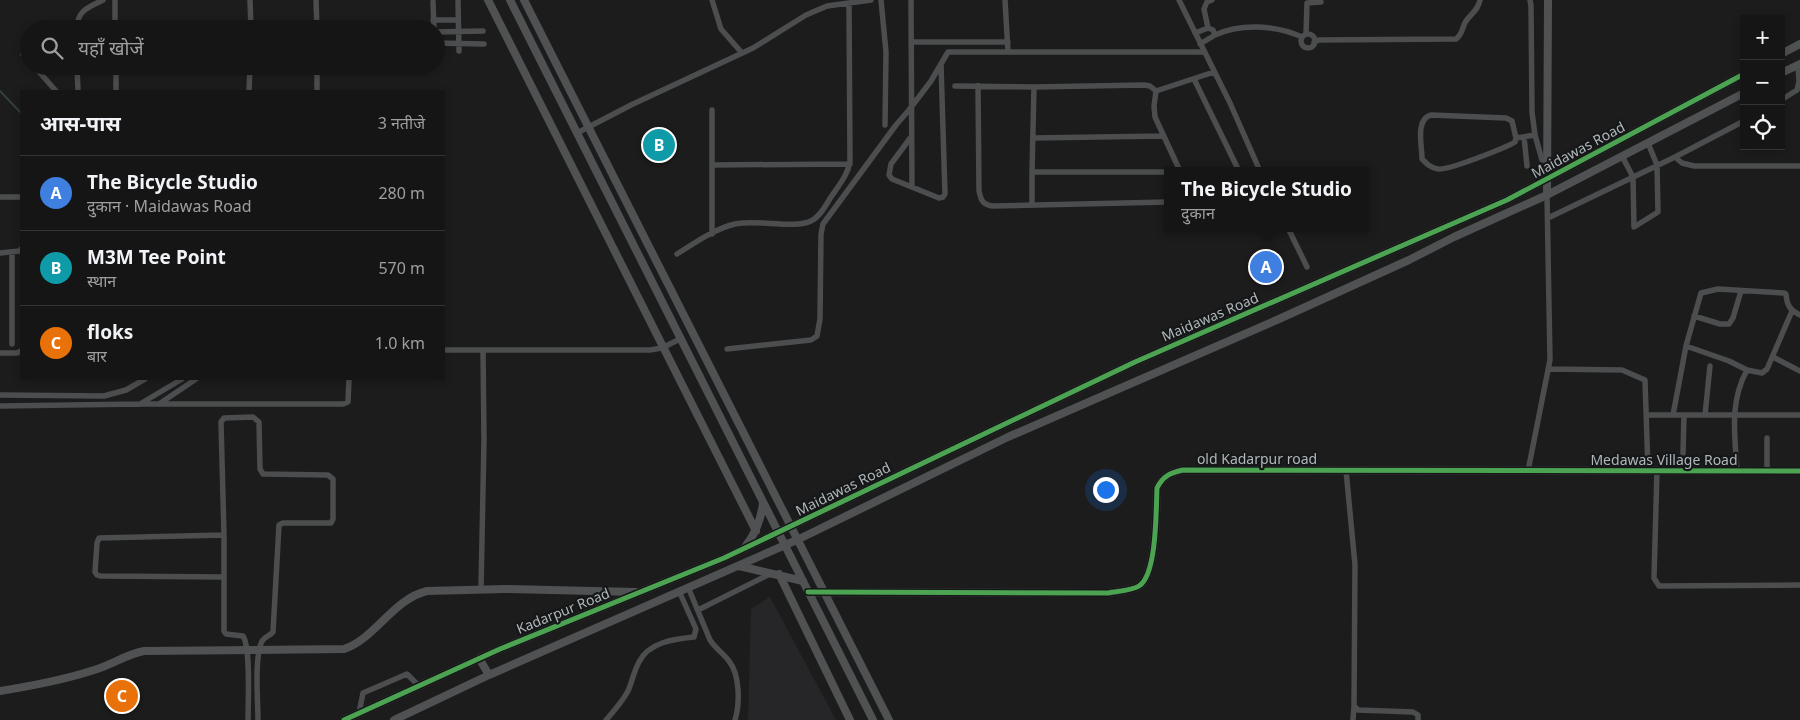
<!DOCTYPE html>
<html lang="hi">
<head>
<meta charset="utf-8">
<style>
  :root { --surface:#151515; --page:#222; --text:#f1f3f6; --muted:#9d9fa0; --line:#343434; --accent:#7c8183 }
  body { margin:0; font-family:"Noto Sans","Noto Sans Devanagari",sans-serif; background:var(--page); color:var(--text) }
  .controls { position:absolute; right:15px; top:15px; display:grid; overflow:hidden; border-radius:0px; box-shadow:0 2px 8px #0003 }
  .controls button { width:45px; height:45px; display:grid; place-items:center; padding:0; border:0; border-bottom:1px solid var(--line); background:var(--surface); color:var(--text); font:25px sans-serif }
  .you { position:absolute; left:1105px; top:489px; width:18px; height:18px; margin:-12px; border:4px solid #fff; border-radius:50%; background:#1a73e8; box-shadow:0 0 0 8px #1a73e833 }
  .badge { display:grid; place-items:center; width:32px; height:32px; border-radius:50%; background:var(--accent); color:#fff; font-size:16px; font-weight:700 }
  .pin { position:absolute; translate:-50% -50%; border:2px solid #fff; box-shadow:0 1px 5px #0006 }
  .popup { position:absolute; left:1164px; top:167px; width:205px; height:65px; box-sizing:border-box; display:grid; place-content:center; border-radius:0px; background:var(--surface); filter:drop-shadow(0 1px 4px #0005); font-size:16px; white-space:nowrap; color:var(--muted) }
  .popup b { font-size:19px; color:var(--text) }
  .popup::after { content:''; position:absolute; left:50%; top:100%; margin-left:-10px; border:10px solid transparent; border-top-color:var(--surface) }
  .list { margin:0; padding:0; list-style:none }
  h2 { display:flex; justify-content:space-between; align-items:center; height:65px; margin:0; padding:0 20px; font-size:21px }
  h2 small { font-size:16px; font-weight:400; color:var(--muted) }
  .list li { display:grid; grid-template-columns:32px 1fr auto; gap:15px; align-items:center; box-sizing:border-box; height:75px; padding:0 20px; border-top:1px solid var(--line) }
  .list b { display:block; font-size:19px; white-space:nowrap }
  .list p { margin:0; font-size:16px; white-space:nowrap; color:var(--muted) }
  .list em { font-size:16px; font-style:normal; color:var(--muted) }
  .icon { flex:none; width:28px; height:28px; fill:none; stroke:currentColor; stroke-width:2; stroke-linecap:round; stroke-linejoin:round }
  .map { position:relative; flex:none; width:1800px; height:720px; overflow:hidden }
  .search { position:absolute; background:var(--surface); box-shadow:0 2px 8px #0003; left:20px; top:20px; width:425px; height:55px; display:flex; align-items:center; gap:12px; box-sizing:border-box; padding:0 18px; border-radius:28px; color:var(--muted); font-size:19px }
  .panel { position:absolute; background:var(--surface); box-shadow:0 2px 8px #0003; left:20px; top:90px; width:425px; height:290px; border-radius:0px }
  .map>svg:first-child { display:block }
  .built { fill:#262628 }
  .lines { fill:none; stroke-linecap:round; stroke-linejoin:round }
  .stream { stroke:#323e3f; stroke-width:2 }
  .street { stroke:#4b4d4e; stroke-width:5.5 }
  .secondary { stroke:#4f5152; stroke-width:8 }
  .cycleway-casing { stroke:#161718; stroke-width:8 }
  .cycleway { stroke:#4ca352; stroke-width:5 }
  .labels { text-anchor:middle; stroke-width:4.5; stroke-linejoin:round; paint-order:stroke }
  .street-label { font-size:14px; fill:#afb7bb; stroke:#161718 }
</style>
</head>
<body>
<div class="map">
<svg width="1800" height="720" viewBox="0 0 1800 720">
  <rect width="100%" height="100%" fill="#1c1c1c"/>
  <!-- built -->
  <path class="built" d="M770,597l66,123h-88l3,-111z"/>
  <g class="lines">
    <!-- stream -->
    <path class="stream" d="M0,91l21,22"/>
    <!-- street -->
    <path class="street" d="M115,0v29
      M250,0l1,29
      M316,0l1,29
      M458,0l1,51
      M712,0l9,29 21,24
      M881,0l5,52 -1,73
      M911,0l1,187
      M1005,0l3,52
      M1179,0l51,103 30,68
      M1530,0l1,6 1,106 3,23 7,25
      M433,2l1,27
      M433,20h25
      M1208,28l-4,-19 3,-7 5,-2
      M77,29c0,-19 11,-21 26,-29
      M436,32l47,-1
      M1195,33l13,-5 5,2 2,5 -15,9
      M1306,34l1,-31 14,-1
      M1301 41a7 7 0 1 1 14 0a7 7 0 1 1-14 0Z
      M1215,35c26,-12 61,-10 87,2
      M911,42h97
      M1314,42l5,-2 137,-1c7,-5 6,-12 10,-18 6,-8 12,-11 14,-21
      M436,43l48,1
      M23,54l6,7
      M34,66l22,25
      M77,66l1,25
      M116,66v25
      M1194,79l45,92
      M955,86l79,1 110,-2 6,1 6,5
      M978,86l1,105c2,9 3,13 13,15l175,-4
      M249,91l1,-25
      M317,91v-25
      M1156,91l-2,15 1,11 25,54
      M1156,91l58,-19
      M1781,100l16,-10 2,-8 -1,-17
      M712,110v124
      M577,133l54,-28 122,-57 53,-33 21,-9 44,-6
      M911,137l-20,27 -2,11 3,4 47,19 4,-1 2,-3 -4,-130
      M1524,137l3,29
      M1033,138l130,-2
      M1516,138l-4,-17 -6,-3 -75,-3c-16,4 -9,31 -9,44 5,5 9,9 16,10 9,2 67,-21 77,-27l1,-4 19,-3
      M1622,156l11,21 1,50 24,-15 -1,-47 -9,-22
      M1675,157l7,6 12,3h106
      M712,165l138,-1
      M1032,172h135
      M0,197h21
      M1032,204v-32l2,-85
      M1548,218l127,-61 69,-36
      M1288,228l19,39
      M0,253l20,-2 1,-2
      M677,254c16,-10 39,-26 58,-30 21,-5 59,5 76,-3 9,-4 15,-16 20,-24 8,-12 17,-22 19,-36l-1,-158
      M1694,316l26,8h9l4,-6 8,-27
      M12,344v-91
      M1686,346l43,15 18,9 15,3 5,-4 25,-58
      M727,349l84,-9 6,-4 3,-17 1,-85 2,-10 73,-99 13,-15 22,-29 17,-29h256
      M444,350h206l12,-2 18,-9
      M0,353h17l4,-2
      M1773,357l27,14
      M1548,369l74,1 23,10 3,90
      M0,395l104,1 22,-6 19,-11
      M140,404l42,-25
      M159,404l37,-25
      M0,406l140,-2h203l5,-2 1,-23
      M1647,415h153
      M1673,415l13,-69 15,-53 17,-4 66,4 2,1c1,12 4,16 14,21
      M1705,415l5,-49
      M1683,453l1,-38
      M1346,470l9,95 -1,141 4,4 55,2 5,3v5
      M1657,470l-3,108 5,8 141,-1
      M1528,471l22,-111 -3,-165
      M1737,471c-2,-36 -8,-68 10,-101
      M1767,471v-33
      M224,577l-124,-1 -3,-1 -2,-3 2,-29 2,-5 125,-3
      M688,587l22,53c5,8 13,13 19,21 11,14 11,42 6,59
      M481,589l3,-149 -1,-90
      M698,610l74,-37
      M359,713l4,-20 44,-19 12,12
      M248,720c0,-17 3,-72 -5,-84l-17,-2 -2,-3v-96l-3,-113 3,-4 29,-1 6,5 1,47 3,5 65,1 5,4v40l-2,4h-48l-4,2 -6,107c-3,4 -8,4 -11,9 -8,16 -4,60 -4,79
      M606,720c8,-9 16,-18 22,-29 4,-9 6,-20 11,-29 10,-20 35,-23 55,-25l2,-8 -17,-38
      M1353,720l1,-14"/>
    <!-- secondary -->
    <path class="secondary" d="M488,0l268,531
      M510,0l363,720
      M524,0l365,720
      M1781,54l19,-10
      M1781,73l19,-9
      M1547,195l1,-195
      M745,547c11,-14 16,-27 18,-44
      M739,566l64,15
      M779,574l71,146
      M808,592l300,1c9,-2 23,-2 31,-7 18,-11 17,-76 18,-98 6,-12 13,-15 26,-18l617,1
      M479,658l10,17
      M0,691c31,-5 64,-11 94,-21 17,-5 33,-16 50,-19l200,-2c32,-11 49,-50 83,-58l78,-2 131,3
      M344,720l156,-71 224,-91 411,-196 372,-162 237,-126
      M394,720l95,-45 310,-136 209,-102 271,-118 130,-59 45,-23 93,-42 197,-102"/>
    <!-- cycleway casing -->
    <g class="cycleway-casing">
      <path id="cycleway" d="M808,592l300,1c9,-2 23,-2 31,-7 18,-11 17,-76 18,-98 6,-12 13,-15 26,-18l617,1
        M344,720l156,-71 224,-91 411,-196 372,-162 237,-126"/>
    </g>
    <!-- cycleway -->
    <use href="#cycleway" class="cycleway"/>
  </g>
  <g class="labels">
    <!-- street labels -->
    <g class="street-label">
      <text transform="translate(1578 150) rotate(-28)" y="5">Maidawas Road</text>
      <text transform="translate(1210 317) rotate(-23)" y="5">Maidawas Road</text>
      <text x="1257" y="464">old Kadarpur road</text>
      <text x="1664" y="465">Medawas Village Road</text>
      <text transform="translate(843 489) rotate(-26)" y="5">Maidawas Road</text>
      <text transform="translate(563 611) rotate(-22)" y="5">Kadarpur Road</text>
    </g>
  </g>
</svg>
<div class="controls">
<button>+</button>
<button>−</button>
<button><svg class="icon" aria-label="locate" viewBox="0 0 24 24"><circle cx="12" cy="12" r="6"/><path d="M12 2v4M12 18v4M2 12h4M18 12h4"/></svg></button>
</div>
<div class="you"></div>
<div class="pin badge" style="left:1266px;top:267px;background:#3f7fe0">A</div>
<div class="popup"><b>The Bicycle Studio</b>दुकान</div>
<div class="pin badge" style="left:659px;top:145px;background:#0f9aa8">B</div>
<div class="pin badge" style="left:122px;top:696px;background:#e8710a">C</div>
<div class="search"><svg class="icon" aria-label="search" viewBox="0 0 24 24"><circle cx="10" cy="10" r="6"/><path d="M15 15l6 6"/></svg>यहाँ खोजें</div>
<section class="panel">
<h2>आस-पास<small>3 नतीजे</small></h2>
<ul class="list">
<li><span class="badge" style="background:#3f7fe0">A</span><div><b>The Bicycle Studio</b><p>दुकान · Maidawas Road</p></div><em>280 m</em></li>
<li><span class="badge" style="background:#0f9aa8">B</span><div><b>M3M Tee Point</b><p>स्थान</p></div><em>570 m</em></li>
<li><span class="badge" style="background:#e8710a">C</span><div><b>floks</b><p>बार</p></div><em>1.0 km</em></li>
</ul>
</section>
</div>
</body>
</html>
